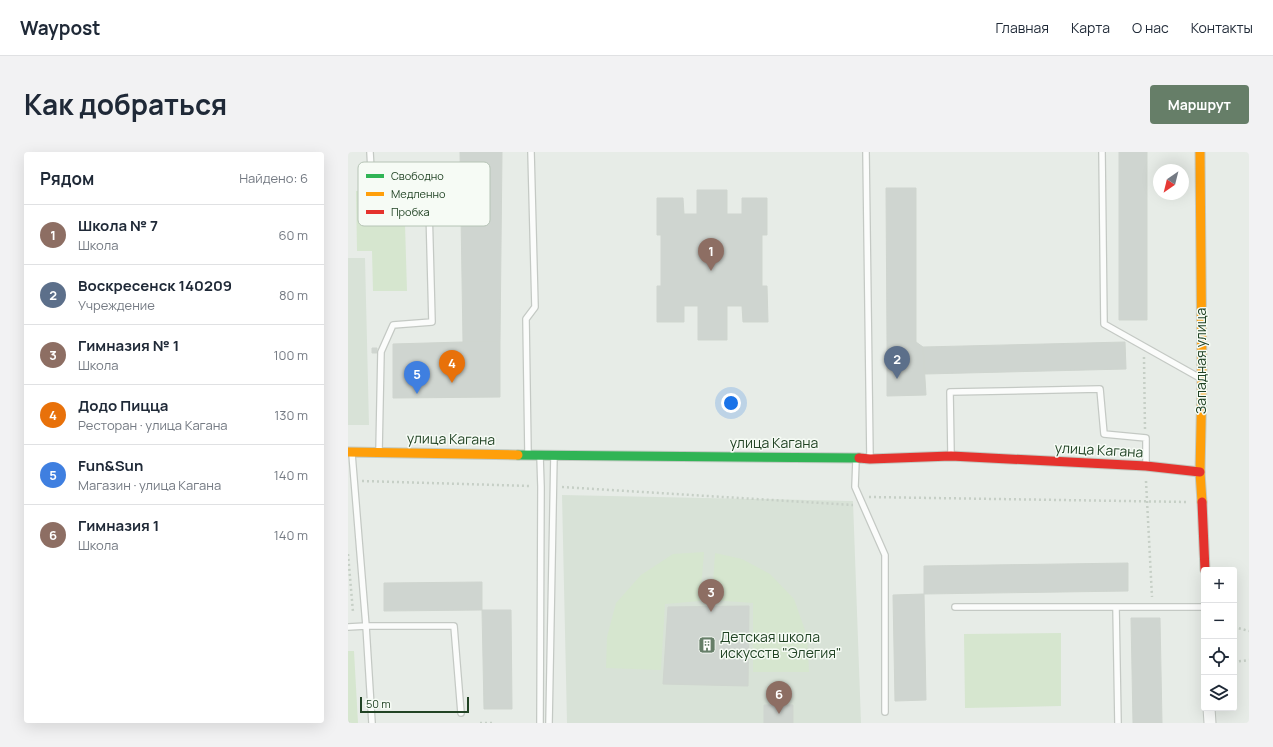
<!DOCTYPE html>
<html lang="ru">
<head>
<meta charset="utf-8">
<style>
  :root { --surface:#fff; --page:#f2f2f3; --text:#1f2937; --muted:#747a83; --line:#e0e1e3; --accent:#667e68 }
  body { margin:0; font-family:Manrope,sans-serif; background:var(--page); color:var(--text) }
  .controls { position:absolute; right:12px; bottom:12px; display:grid; overflow:hidden; border-radius:4px; box-shadow:0 4px 16px #0002 }
  .controls button { width:36px; height:36px; display:grid; place-items:center; padding:0; border:0; border-bottom:1px solid var(--line); background:var(--surface); color:var(--text); font:20px sans-serif }
  .compass { position:absolute; left:805px; top:12px; width:36px; height:36px; border-radius:50%; background:var(--surface); box-shadow:0 4px 16px #0002; rotate:215deg }
  .scale { position:absolute; left:12px; bottom:10px; width:109px; box-sizing:border-box; padding-left:4px; border:2px solid #214324; border-top:0; font-size:11px; line-height:14px; white-space:nowrap; color:#214324; -webkit-text-stroke:3px #f6fbf5; paint-order:stroke }
  .you { position:absolute; left:383px; top:251px; width:14px; height:14px; margin:-10px; border:3px solid #fff; border-radius:50%; background:#1a73e8; box-shadow:0 0 0 6px #1a73e833 }
  .badge { display:grid; place-items:center; width:26px; height:26px; border-radius:50%; background:var(--accent); color:#fff; font-size:13px; font-weight:700 }
  .pin { position:absolute; translate:-50% -33px; filter:drop-shadow(0 1px 2px #0008) }
  .pin::after { content:''; position:absolute; top:21px; width:14px; height:12px; background:inherit; clip-path:polygon(0 0,100% 0,50% 100%) }
  .list { margin:0; padding:0; list-style:none }
  h2 { display:flex; justify-content:space-between; align-items:center; height:52px; margin:0; padding:0 16px; font-size:17px }
  h2 small { font-size:13px; font-weight:400; color:var(--muted) }
  .list li { display:grid; grid-template-columns:26px 1fr auto; gap:12px; align-items:center; box-sizing:border-box; height:60px; padding:0 16px; border-top:1px solid var(--line) }
  .list b { display:block; font-size:15px; white-space:nowrap }
  .list p { margin:0; font-size:13px; white-space:nowrap; color:var(--muted) }
  .list em { font-size:13px; font-style:normal; color:var(--muted) }
  .icon { flex:none; width:22px; height:22px; fill:none; stroke:currentColor; stroke-width:2; stroke-linecap:round; stroke-linejoin:round }
  .map { position:relative; flex:none; width:901px; height:571px; overflow:hidden; border-radius:4px }
  header { display:flex; align-items:center; gap:24px; box-sizing:border-box; height:56px; padding:0 20px; background:var(--surface); border-bottom:1px solid var(--line) }
  header strong { font-size:19px }
  nav { display:flex; gap:22px; margin-inline-start:auto; font-size:14px }
  .intro { display:flex; align-items:center; justify-content:space-between; box-sizing:border-box; height:96px; padding:0 24px }
  h1 { margin:0; font-size:28px }
  .button { padding:10px 18px; border-radius:4px; background:var(--accent); color:#fff; font-size:14px; font-weight:700 }
  main { display:flex; gap:24px; padding:0 24px }
  aside { flex:1; background:var(--surface); border-radius:4px; box-shadow:0 4px 16px #0002 }
  .map>svg:first-child { display:block }
  .built { fill:#d8e2d7 }
  .green { fill:#d6e6cf }
  .building { fill:#cfd5d0; stroke:#cfd5cf }
  .lines { fill:none; stroke-linecap:round; stroke-linejoin:round }
  .lane-casing { stroke:#c4c9c4; stroke-width:8 }
  .street-casing { stroke:#c4c9c4; stroke-width:13 }
  .fast-casing { stroke:#c2cac2; stroke-width:11 }
  .slow-casing { stroke:#c2cac2; stroke-width:11 }
  .jam-casing { stroke:#c2cac2; stroke-width:11 }
  .path { stroke:#c6cfc6; stroke-width:2.5; stroke-dasharray:2 3; stroke-linecap:butt }
  .lane { stroke:#fbfcfb; stroke-width:5.5 }
  .street { stroke:#fbfcfb; stroke-width:11 }
  .fast { stroke:#30b455; stroke-width:9 }
  .slow { stroke:#ff9f0a; stroke-width:9 }
  .jam { stroke:#e5322d; stroke-width:9 }
  .labels { text-anchor:middle; stroke-width:3; stroke-linejoin:round; paint-order:stroke }
  .street-label { font-size:14px; fill:#214324; stroke:#f6fbf5 }
  .poi-label { font-size:14px; fill:#214324; stroke:#f6fbf5; text-anchor:start }
  .key { fill:#f6fbf5; stroke:#b6c4b6; stroke-width:1 }
  .key-label { font-size:11px; fill:#214324 }
</style>
</head>
<body>
<header>
<strong>Waypost</strong>
<nav><a>Главная</a><a>Карта</a><a>О нас</a><a>Контакты</a></nav>
</header>
<div class="intro"><h1>Как добраться</h1><a class="button">Маршрут</a></div>
<main>
<aside>
<h2>Рядом<small>Найдено: 6</small></h2>
<ul class="list">
<li><span class="badge" style="background:#8d6e63">1</span><div><b>Школа № 7</b><p>Школа</p></div><em>60 m</em></li>
<li><span class="badge" style="background:#5c6f8a">2</span><div><b>Воскресенск 140209</b><p>Учреждение</p></div><em>80 m</em></li>
<li><span class="badge" style="background:#8d6e63">3</span><div><b>Гимназия № 1</b><p>Школа</p></div><em>100 m</em></li>
<li><span class="badge" style="background:#e8710a">4</span><div><b>Додо Пицца</b><p>Ресторан · улица Кагана</p></div><em>130 m</em></li>
<li><span class="badge" style="background:#3f7fe0">5</span><div><b>Fun&amp;Sun</b><p>Магазин · улица Кагана</p></div><em>140 m</em></li>
<li><span class="badge" style="background:#8d6e63">6</span><div><b>Гимназия 1</b><p>Школа</p></div><em>140 m</em></li>
</ul>
</aside>
<div class="map">
<svg width="901" height="571" viewBox="0 0 901 571">
  <rect width="100%" height="100%" fill="#e7ece7"/>
  <!-- built -->
  <path class="built" d="M0,106h17l4,167h-21z
    M214,343l291,6 8,222h-294z"/>
  <!-- green -->
  <path class="green" d="M56,38l3,101h-34l-1,-40h-15l-1,-60z
    M356,400l-4,49 -35,3 -4,66 -55,-2 1,-31 9,-34 25,-28 32,-21z
    M367,401l27,6 28,15 24,25 13,37 2,36h-56v-69l-41,-3z
    M713,481v73l-96,2 -1,-74z
    M0,499h6l4,72h-10z"/>
  <!-- building -->
  <path class="building" d="M112,0h42l-2,190h-37z
    M771,0h28v168h-28z
    M538,36h30v154h-29z
    M349,38h30v24h15v-16h25v37h-5v51h5l1,36h-25l-1,-16h-15v34h-29v-34h-14v16h-27v-36h4v-51h-4v-37h26l1,16h13z
    M115,190h37v55l-107,1v-54z
    M539,190h29l7,5 3,48 -39,1z
    M777,190l1,27 -201,5 -2,-27z
    M24,196h5v5h-5z
    M780,411v28l-204,3v-28z
    M134,430v28l-98,1v-28z
    M576,442l2,106 -31,1 -2,-106z
    M401,454l-1,80 -85,-2 5,-77z
    M134,458h29l1,99h-28z
    M783,466h29l2,105h-29z
    M416,553h29v18h-29z"/>
  <g class="lines">
    <!-- lane casing -->
    <g class="lane-casing">
      <path id="lane" d="M22,0l1,18h57l4,152 -39,3 -12,27 -2,99
        M518,0l4,306
        M754,0l2,172 96,54
        M180,301l-2,-134 9,-12 -4,-155
        M603,302l-1,-62 150,-3 4,45 42,4v26
        M192,304l1,31 -1,236
        M508,308l-1,27 30,68v157
        M607,455h249
        M768,455l2,116
        M0,475l18,-1 -14,-172
        M24,571l-6,-97h88l7,87
        M201,571l5,-268"/>
    </g>
    <!-- street casing -->
    <g class="street-casing">
      <path id="street" d="M861,556l1,15"/>
    </g>
    <!-- fast casing -->
    <g class="fast-casing">
      <path id="fast" d="M170,303l341,3"/>
    </g>
    <!-- slow casing -->
    <g class="slow-casing">
      <path id="slow" d="M852,0l2,227 -2,93 2,30
        M0,300l170,3"/>
    </g>
    <!-- jam casing -->
    <g class="jam-casing">
      <path id="jam" d="M511,306l11,1 81,-3 195,10 54,6
        M854,350l3,68"/>
    </g>
    <!-- path -->
    <path class="path" d="M796,205l1,73
      M14,329l169,5
      M798,329l6,116
      M214,335l291,18
      M521,345l319,5
      M0,402l5,58
      M886,475l15,4
      M886,510l15,-2
      M0,571h2
      M132,571h12"/>
    <!-- lane -->
    <use href="#lane" class="lane"/>
    <!-- street -->
    <use href="#street" class="street"/>
    <!-- fast -->
    <use href="#fast" class="fast"/>
    <!-- slow -->
    <use href="#slow" class="slow"/>
    <!-- jam -->
    <use href="#jam" class="jam"/>
  </g>
  <!-- icons -->
  <defs>
    <g id="building-square" transform="scale(0.9)"><rect x="-9" y="-9" width="18" height="18" rx="4" fill="#667e68" stroke="#f6fbf5"/><path d="M-4-6H4V6H1V3H-1V6H-4ZM-2.5-4.3h1.7v1.8h-1.7ZM.8-4.3h1.7v1.8H.8ZM-2.5-1h1.7V.8h-1.7ZM.8-1h1.7V.8H.8Z" fill="#fff"/></g>
  </defs>
  <g fill-rule="evenodd">
    <use href="#building-square" x="359" y="493"/>
  </g>
  <g class="labels">
    <!-- street labels -->
    <g class="street-label">
      <text transform="translate(853 209) rotate(-90)" y="5">Западная улица</text>
      <text transform="translate(103 287) rotate(1)" y="5">улица Кагана</text>
      <text x="426" y="296">улица Кагана</text>
      <text transform="translate(751 298) rotate(3)" y="5">улица Кагана</text>
    </g>
    <!-- poi labels -->
    <g class="poi-label">
      <text x="372" y="490">Детская школа<tspan x="372" dy="16">искусств "Элегия"</tspan></text>
    </g>
  </g>
  <!-- legend -->
  <rect x="10" y="10" width="132" height="64" rx="6" class="key"/>
  <rect x="18" y="22" width="18" height="4" fill="#30b455"/>
  <rect x="18" y="40" width="18" height="4" fill="#ff9f0a"/>
  <rect x="18" y="58" width="18" height="4" fill="#e5322d"/>
  <g class="key-label">
    <text x="43" y="28">Свободно</text>
    <text x="43" y="46">Медленно</text>
    <text x="43" y="64">Пробка</text>
  </g>
</svg>
<div class="controls">
<button>+</button>
<button>−</button>
<button><svg class="icon" aria-label="locate" viewBox="0 0 24 24"><circle cx="12" cy="12" r="6"/><path d="M12 2v4M12 18v4M2 12h4M18 12h4"/></svg></button>
<button><svg class="icon" aria-label="layers" viewBox="0 0 24 24"><path d="M12 4l9 5-9 5-9-5zM3 14l9 5 9-5"/></svg></button>
</div>
<svg class="compass" viewBox="-18 -18 36 36"><path d="M0-13l5 13h-10z" fill="#e53935"/><path d="M0 13l5-13h-10z" fill="#747a83"/></svg>
<div class="scale">50 m</div>
<div class="you"></div>
<div class="pin badge" style="left:363px;top:119px;background:#8d6e63">1</div>
<div class="pin badge" style="left:549px;top:227px;background:#5c6f8a">2</div>
<div class="pin badge" style="left:363px;top:460px;background:#8d6e63">3</div>
<div class="pin badge" style="left:104px;top:231px;background:#e8710a">4</div>
<div class="pin badge" style="left:69px;top:242px;background:#3f7fe0">5</div>
<div class="pin badge" style="left:431px;top:562px;background:#8d6e63">6</div>
</div>
</main>
</body>
</html>
